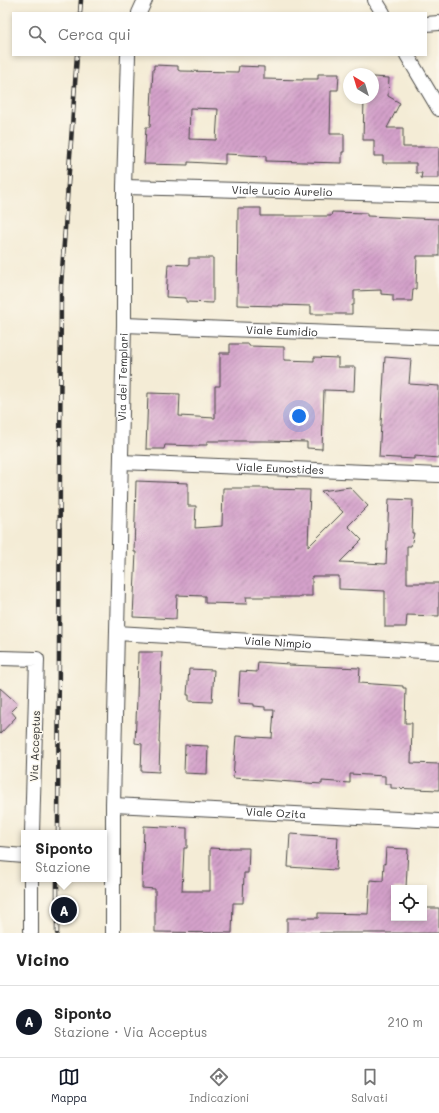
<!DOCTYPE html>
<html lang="it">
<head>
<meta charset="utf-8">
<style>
  :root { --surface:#fff; --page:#f6f6f6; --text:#222; --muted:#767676; --line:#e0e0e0; --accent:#111827 }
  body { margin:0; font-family:Mali,sans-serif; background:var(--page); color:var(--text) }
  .controls { position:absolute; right:12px; bottom:12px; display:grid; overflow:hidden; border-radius:0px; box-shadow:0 2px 6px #0003 }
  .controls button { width:36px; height:36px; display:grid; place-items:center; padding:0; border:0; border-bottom:1px solid var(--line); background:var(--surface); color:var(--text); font:20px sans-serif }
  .compass { position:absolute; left:343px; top:68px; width:36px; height:36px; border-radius:50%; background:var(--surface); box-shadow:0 2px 6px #0003; rotate:322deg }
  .you { position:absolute; left:299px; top:416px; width:14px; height:14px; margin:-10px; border:3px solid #fff; border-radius:50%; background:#1a73e8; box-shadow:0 0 0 6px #1a73e833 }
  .badge { display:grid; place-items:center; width:26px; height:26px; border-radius:50%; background:var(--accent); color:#fff; font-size:13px; font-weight:700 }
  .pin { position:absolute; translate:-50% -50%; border:2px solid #fff; box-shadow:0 1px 4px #0006 }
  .popup { position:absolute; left:21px; top:830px; width:86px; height:52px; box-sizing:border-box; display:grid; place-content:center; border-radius:0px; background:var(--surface); filter:drop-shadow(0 1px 3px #0005); font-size:13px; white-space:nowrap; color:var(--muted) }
  .popup b { font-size:15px; color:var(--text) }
  .popup::after { content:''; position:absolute; left:50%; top:100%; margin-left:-8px; border:8px solid transparent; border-top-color:var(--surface) }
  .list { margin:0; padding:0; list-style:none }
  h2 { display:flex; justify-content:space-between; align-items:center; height:52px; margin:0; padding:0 16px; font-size:17px }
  h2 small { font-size:13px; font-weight:400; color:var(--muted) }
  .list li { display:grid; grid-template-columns:26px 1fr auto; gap:12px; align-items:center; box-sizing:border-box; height:72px; padding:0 16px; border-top:1px solid var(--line) }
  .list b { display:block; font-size:15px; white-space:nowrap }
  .list p { margin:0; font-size:13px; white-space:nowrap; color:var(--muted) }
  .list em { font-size:13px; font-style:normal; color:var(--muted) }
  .icon { flex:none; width:22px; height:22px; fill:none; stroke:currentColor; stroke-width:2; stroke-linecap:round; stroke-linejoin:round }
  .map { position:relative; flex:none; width:439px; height:933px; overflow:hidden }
  .search { position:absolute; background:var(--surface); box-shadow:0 2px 6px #0003; left:12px; right:12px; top:12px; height:44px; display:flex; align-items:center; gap:10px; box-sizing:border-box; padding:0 14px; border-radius:0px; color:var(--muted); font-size:15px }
  .sheet { height:124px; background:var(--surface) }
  nav { display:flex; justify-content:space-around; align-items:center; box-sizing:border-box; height:56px; border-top:1px solid var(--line); background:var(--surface); font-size:11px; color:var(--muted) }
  nav a { display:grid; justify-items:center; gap:2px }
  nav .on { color:var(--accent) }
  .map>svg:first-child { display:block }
  .building { fill:url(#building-hatch); fill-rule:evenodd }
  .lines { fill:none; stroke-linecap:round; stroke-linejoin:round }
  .minor-casing { stroke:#494845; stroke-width:16 }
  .minor { stroke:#fff; stroke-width:14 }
  .rail-casing { stroke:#2b2b2b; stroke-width:4.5 }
  .rail { stroke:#fbf7ec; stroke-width:3; stroke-dasharray:9; stroke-linecap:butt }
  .labels { text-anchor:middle; stroke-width:3; stroke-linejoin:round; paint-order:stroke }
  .street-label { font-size:11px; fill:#2b2b2b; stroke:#fbf7ec }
</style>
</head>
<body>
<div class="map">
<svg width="439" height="933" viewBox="0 0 439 933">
  <defs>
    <pattern id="building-hatch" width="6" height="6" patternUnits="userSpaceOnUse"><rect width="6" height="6" fill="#d4a1ca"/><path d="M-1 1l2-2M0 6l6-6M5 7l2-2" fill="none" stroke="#ac83a4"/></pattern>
  </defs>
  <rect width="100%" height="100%" fill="#fbf7ec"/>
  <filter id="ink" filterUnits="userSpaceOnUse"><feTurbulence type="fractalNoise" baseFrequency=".025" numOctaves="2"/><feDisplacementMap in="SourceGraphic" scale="8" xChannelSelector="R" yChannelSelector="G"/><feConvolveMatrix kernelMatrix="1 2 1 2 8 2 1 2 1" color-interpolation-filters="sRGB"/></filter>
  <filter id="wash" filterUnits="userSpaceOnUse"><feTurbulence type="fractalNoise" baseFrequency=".012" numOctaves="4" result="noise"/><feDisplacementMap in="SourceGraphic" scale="16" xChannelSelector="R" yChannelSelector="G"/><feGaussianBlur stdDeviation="0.9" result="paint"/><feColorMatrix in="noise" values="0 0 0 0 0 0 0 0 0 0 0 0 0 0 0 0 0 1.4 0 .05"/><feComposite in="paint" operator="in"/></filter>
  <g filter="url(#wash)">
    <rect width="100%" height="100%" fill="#f4ecd6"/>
    <g id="blocks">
      <!-- building -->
      <path class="building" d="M154,65l24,1v4l2,1 58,1 1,-6 25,1v12l39,1v-1h15v-5h21l-1,16h-7l-1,44h14v18h-2v11l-76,-2v-5l-41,-2v10l-37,-2v3l-44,-1 2,-37h4l3,-58h1zM190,108l28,1 -2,31 -27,-1z
        M373,77l16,1 -1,18 12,7 -13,25h16v19h36v31h-18l1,-5h-6v-10h-33v-7h-9v-16h-11l1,-42h9z
        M238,208h23v8h70l1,-4 35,1v3l72,3v37h-22l-1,33h-3l-1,12h-19v-6l-12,-1v-4l-27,1v14h-2v9h-41v-8l-32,-1v1l-42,-1z
        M189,258h24v45l-27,-1v-4l-20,-1 2,-33 21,1z
        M230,344h19v2l35,1v13l30,1v-4l24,1v9h17l-1,24 -30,-1 -2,59 -15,-1v-6l-41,-1h-59v4h-8v1l-34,-1 -1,4h-18l2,-56 32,1 -1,22 36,2v-32h5v-33h10z
        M385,357l26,2 -2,25 30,2v72l-25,-2v3l-35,-2z
        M136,481l52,2v23h8l-1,22 27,-2 1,-38h45v1l42,1 -2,57 35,-35 -22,-21 29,-4 18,19 -20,20 14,14 -22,22 46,2 3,-65 24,1 -1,33h2l-3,13h-4v37h32v33l-32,-1 -1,12h-21v-36l-46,-2v-13h-27v20h-12v1h-54l1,7 -42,-1v-7l-28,-1 -1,24 -43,-2 3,-65h-2z
        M138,652h24l-3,91h1l-1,29 -18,-1 1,-27 -7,-1 2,-45z
        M258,662l31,2v1l71,3 -1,15 44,3v2h3l-1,35h7l-1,40 28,1v26l-48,-2v-4h-6v-8l-35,-2v9l-28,-2v3l-89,-6 3,-42 36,2 2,-28h-9v-3l-11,-1v-2l-16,-1 2,-32 17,1z
        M189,669l25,1 -2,32 -23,-1v-6h-2z
        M0,688l18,16 -7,7 5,6 -16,17z
        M185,745l23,1 -1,28 -23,-1z
        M144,826l43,2v20h-3l-2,43h28v-43l19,1v-1h20l-1,25h-4l-1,30h-10l-1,30 -77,-1v-43l-13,-1z
        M290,834l48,3 -2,33 -48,-3z
        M386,848l22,1 -2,39h-12v30h30v-10h15v25h-152v-15h31v-5l50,1 2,-34 13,1 1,-18 1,1z"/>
    </g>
  </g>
  <g filter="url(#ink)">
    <use href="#blocks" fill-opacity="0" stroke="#494845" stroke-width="1"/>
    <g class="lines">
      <!-- minor casing -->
      <g class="minor-casing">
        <g id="minor">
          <path d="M375,0l8,13"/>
          <path d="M139,13l6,-13"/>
          <path d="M426,24l13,-1"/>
          <path d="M407,55l32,54"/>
          <path id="s1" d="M124,187l315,8"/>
          <path id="s2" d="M124,325l315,12"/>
          <path id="s3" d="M121,462l318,13"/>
          <path id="s4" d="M117,633l322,19"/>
          <path d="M0,658l37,1 -5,174"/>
          <path id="s5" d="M113,805l326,16"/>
          <path d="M0,854l24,2"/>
          <path d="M31,933v-54"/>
          <path id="s6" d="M113,933v-128l11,-480v-138l4,-132"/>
        </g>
      </g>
      <!-- minor -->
      <use href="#minor" class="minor"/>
      <!-- rail casing -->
      <g class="rail-casing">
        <path id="rail" d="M80,13l1,-13
          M58,833l3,-547 16,-231
          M57,933v-54"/>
      </g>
      <!-- rail -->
      <use href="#rail" class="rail"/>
    </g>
  </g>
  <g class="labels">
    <!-- street labels -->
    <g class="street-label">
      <text dy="4" stroke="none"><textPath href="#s1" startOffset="158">Viale Lucio Aurelio</textPath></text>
      <text dy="4" stroke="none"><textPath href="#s2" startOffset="158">Viale Eumidio</textPath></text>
      <text dy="4" stroke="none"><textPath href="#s6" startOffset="556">Via dei Templari</textPath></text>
      <text dy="4" stroke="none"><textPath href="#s3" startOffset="159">Viale Eunostides</textPath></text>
      <text dy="4" stroke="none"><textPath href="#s4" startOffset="161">Viale Nimpio</textPath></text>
      <text transform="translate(35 746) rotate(-88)" y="4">Via Acceptus</text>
      <text dy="4" stroke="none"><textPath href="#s5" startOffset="163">Viale Ozita</textPath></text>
    </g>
  </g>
</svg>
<div class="controls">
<button><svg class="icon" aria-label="locate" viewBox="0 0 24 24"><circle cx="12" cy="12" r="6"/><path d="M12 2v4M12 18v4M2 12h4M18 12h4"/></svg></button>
</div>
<svg class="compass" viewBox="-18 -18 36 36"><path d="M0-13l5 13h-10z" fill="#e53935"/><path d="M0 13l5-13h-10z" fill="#767676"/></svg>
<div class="you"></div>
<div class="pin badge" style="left:64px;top:910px">A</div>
<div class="popup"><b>Siponto</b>Stazione</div>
<div class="search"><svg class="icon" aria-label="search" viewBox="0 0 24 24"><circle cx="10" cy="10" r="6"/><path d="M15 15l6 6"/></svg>Cerca qui</div>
</div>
<section class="sheet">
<h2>Vicino<small></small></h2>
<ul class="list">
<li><span class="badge">A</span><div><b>Siponto</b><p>Stazione · Via Acceptus</p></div><em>210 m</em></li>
</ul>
</section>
<nav>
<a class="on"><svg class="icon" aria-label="map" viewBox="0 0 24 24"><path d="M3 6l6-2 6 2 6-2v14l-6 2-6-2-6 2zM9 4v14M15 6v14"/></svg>Mappa</a>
<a><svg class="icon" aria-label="directions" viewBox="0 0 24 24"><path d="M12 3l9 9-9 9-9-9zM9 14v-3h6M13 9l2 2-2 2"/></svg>Indicazioni</a>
<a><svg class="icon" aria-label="saved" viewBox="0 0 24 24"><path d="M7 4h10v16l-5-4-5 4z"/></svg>Salvati</a>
</nav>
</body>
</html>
